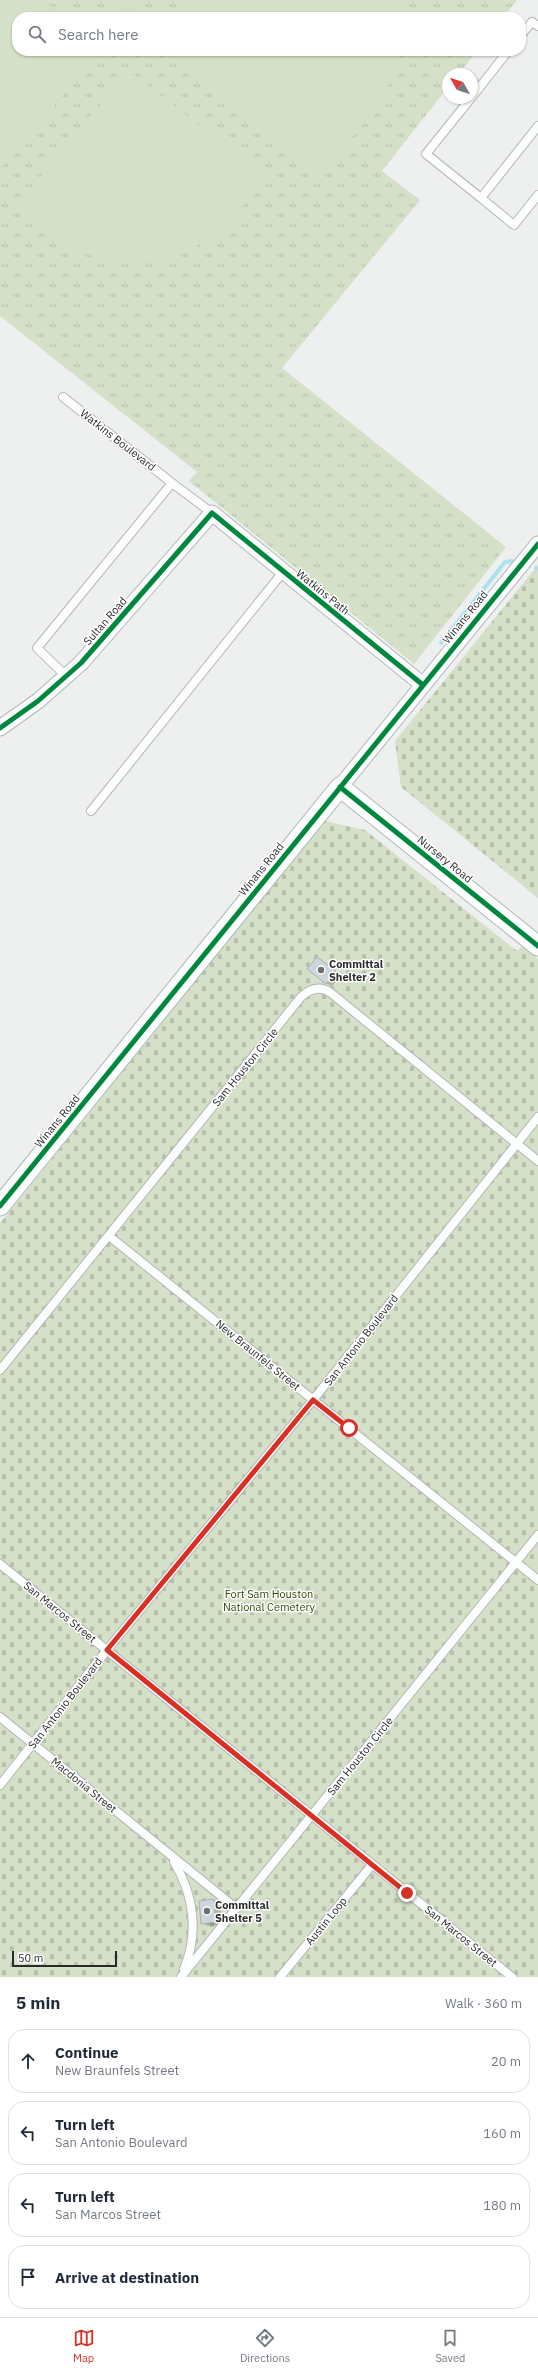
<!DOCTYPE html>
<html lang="en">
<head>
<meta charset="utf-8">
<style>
  :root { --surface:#fff; --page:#f2f2f3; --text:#1f2937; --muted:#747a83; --line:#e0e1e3; --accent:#d93025 }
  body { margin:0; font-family:"IBM Plex Sans",sans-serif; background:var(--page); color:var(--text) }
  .compass { position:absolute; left:442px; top:68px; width:36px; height:36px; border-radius:50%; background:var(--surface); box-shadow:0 1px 3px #0004; rotate:309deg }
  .scale { position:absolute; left:12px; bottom:10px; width:105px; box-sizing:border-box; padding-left:4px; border:2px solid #2a2a2b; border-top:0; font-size:11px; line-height:14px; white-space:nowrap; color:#2a2a2b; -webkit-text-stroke:3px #fff; paint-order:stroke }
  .stop { position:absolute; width:12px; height:12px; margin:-9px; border:3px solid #d93025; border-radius:50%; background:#fff }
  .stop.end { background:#d93025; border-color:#fff; box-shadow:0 1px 4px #0008 }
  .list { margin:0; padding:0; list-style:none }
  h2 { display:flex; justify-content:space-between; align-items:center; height:52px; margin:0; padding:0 16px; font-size:17px }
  h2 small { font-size:13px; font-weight:400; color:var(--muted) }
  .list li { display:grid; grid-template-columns:26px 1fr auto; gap:12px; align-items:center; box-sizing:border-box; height:64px; margin:0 8px 8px; padding:0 8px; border:1px solid var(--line); border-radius:16px }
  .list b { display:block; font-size:15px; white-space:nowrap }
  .list p { margin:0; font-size:13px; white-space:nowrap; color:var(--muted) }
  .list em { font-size:13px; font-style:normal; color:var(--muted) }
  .icon { flex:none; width:22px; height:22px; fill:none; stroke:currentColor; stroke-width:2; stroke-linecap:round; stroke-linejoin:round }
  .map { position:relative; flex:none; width:538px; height:1977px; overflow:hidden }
  .search { position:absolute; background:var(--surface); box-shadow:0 1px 3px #0004; left:12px; right:12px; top:12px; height:44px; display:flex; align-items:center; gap:10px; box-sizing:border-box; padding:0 14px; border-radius:16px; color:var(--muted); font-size:15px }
  .sheet { height:340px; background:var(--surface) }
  nav { display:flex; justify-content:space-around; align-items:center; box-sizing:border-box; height:56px; border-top:1px solid var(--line); background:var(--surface); font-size:11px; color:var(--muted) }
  nav a { display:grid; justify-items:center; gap:2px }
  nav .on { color:var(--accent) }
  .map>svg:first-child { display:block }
  .cemetery { fill:url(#cemetery-stones) }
  .park { fill:url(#park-tufts) }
  .pitch { fill:#d4e0c7 }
  .shadow { fill:#0003 }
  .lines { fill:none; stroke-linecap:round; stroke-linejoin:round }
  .stream { stroke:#a9e4ee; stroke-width:4 }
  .building { fill:#ccd6df; stroke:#b0b1b1 }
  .service-casing { stroke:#b5b6b6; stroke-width:10 }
  .minor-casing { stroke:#b5b6b6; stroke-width:17 }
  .tertiary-casing { stroke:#b5b6b6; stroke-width:21 }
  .path { stroke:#d2d2d3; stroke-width:2.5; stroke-dasharray:3 3; stroke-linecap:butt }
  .service { stroke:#fcfdfd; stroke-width:8 }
  .minor { stroke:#fcfdfd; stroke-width:15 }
  .tertiary { stroke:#fcfdfd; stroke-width:19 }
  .cycleway-casing { stroke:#fff; stroke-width:8 }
  .cycleway { stroke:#00873e; stroke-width:5 }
  .route { stroke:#d93025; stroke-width:5 }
  .poi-dot { fill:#6f6f70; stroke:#fff; stroke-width:1.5 }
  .labels { text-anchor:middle; stroke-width:3; stroke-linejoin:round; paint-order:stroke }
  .street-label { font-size:11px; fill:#2a2a2b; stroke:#fff }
  .poi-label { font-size:11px; font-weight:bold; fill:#2a2a2b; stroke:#fff; text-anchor:start }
  .park-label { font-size:11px; fill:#2f4605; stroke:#fff }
</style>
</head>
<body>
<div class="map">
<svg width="538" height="1977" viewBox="0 0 538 1977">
  <defs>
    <pattern id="cemetery-stones" width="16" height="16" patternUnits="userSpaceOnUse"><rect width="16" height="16" fill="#d4e0c7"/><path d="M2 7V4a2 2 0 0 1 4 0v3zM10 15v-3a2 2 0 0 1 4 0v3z" fill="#b6c0ab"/></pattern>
    <pattern id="park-tufts" width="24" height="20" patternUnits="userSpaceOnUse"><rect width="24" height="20" fill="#d4e0c7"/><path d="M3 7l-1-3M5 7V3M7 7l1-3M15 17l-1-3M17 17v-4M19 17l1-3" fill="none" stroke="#b6c0ab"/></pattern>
  </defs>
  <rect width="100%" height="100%" fill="#eeefef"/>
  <!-- cemetery -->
  <path class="cemetery" d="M538,565v333l-137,-111 -6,-46z
    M325,821l40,9 152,121 5,-5 16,13v1018h-538v-754z"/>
  <!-- park -->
  <path class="park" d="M0,0h517l-14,17h-486v34h460l-18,23h-11v13l-66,84 38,29 -138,168 224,179 -92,117 -225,-183 8,-9 -197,-156z"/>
  <!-- pitch -->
  <path class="pitch" d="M0,0h43l21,17h-47v34h80v3l-97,116z
    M104,0h38l-8,9 -15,3z
    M186,0h219l3,8 -1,9h-235z
    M166,51h235c-10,48 -51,86 -80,124z
    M134,75l129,99c-10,15 -20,36 -33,48 -42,37 -102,59 -153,26 -20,-14 -38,-31 -57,-46l104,-126z"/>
  <!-- shadow -->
  <path class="shadow" d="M317,958l24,17 -9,11 -6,-3z
    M214,1900l6,3 2,22 -14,1 -6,-3z"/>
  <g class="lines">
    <!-- stream -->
    <path class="stream" d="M536,568l2,1
      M441,643l64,-81 7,-1"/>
  </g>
  <!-- building -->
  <path class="building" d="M317,957l19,14 -10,13 -19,-15z
    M214,1899l2,23 -15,2 -2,-23z"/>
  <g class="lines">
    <!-- service casing -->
    <g class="service-casing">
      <path id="service" d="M521,35l11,-13 6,4
        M472,97l36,-46
        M471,98l-45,56 55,44
        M538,126l-57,72 33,27 24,-30
        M63,397l109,86
        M66,676l-29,-28 135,-165 40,30
        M91,811l192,-239
        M109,1236l429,344
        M0,1370l301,-373c9,-8 19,-12 30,-4l207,168
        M0,1564l512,413
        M0,1717l236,191
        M0,1785l107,-135 206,-250 225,-283
        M174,1862c20,33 25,71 10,107
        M181,1977l357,-442
        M280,1977l92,-112"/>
    </g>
    <!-- minor casing -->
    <g class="minor-casing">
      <path id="minor" d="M0,728l38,-27 43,-38 131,-150 211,172
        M340,787l198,-243"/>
    </g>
    <!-- tertiary casing -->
    <g class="tertiary-casing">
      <path id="tertiary" d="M0,1206l340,-419 198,159"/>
    </g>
    <!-- path -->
    <path class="path" d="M0,1896l1,-1"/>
    <!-- service -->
    <use href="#service" class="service"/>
    <!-- minor -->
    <use href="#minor" class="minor"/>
    <!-- tertiary -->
    <use href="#tertiary" class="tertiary"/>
    <!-- cycleway casing -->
    <g class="cycleway-casing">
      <path id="cycleway" d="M0,728l38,-27 43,-38 131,-150 211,172
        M340,787l198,159
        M0,1206l538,-662"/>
    </g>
    <!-- cycleway -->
    <use href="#cycleway" class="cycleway"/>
  </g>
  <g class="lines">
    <!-- route -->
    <path class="route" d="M349,1428l-36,-28 -206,250 300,243"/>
  </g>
  <!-- markers -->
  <g class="poi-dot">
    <circle cx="321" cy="970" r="4"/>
    <circle cx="207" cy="1911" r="4"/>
  </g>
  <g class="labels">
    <!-- street labels -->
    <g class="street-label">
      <text transform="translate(118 440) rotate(38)" y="4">Watkins Boulevard</text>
      <text transform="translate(323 592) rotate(39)" y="4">Watkins Path</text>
      <text transform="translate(465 617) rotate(-51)" y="4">Winans Road</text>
      <text transform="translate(105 621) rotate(-49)" y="4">Sultan Road</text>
      <text transform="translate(445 859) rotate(39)" y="4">Nursery Road</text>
      <text transform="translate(261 869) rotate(-51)" y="4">Winans Road</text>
      <text transform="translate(245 1067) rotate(-51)" y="4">Sam Houston Circle</text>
      <text transform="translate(57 1121) rotate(-51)" y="4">Winans Road</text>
      <text transform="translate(361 1340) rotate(-52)" y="4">San Antonio Boulevard</text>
      <text transform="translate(258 1355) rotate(39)" y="4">New Braunfels Street</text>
      <text transform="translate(60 1612) rotate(39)" y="4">San Marcos Street</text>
      <text transform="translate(65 1703) rotate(-52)" y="4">San Antonio Boulevard</text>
      <text transform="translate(360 1756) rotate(-51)" y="4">Sam Houston Circle</text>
      <text transform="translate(84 1785) rotate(39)" y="4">Macdonia Street</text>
      <text transform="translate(326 1921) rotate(-51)" y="4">Austin Loop</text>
      <text transform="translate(461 1936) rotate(39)" y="4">San Marcos Street</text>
    </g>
    <!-- poi labels -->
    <g class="poi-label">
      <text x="329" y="968">Committal<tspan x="329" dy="13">Shelter 2</tspan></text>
      <text x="215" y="1909">Committal<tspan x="215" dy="13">Shelter 5</tspan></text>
    </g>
    <!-- park labels -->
    <g class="park-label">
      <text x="269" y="1598">Fort Sam Houston<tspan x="269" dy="13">National Cemetery</tspan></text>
    </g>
  </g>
</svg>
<svg class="compass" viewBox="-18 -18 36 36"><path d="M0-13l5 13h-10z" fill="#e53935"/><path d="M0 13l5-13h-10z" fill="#747a83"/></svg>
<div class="scale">50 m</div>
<div class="stop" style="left:349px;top:1428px"></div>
<div class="stop end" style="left:407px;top:1893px"></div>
<div class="search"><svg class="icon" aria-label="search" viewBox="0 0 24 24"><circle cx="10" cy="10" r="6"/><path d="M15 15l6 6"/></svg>Search here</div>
</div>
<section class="sheet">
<h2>5 min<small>Walk · 360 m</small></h2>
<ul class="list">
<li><svg class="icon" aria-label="ahead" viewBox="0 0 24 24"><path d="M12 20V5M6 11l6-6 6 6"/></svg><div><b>Continue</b><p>New Braunfels Street</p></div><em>20 m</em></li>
<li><svg class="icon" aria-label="left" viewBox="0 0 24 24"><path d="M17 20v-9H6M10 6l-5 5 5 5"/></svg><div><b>Turn left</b><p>San Antonio Boulevard</p></div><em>160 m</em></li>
<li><svg class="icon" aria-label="left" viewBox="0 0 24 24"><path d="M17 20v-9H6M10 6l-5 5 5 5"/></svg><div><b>Turn left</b><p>San Marcos Street</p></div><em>180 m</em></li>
<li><svg class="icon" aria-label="arrive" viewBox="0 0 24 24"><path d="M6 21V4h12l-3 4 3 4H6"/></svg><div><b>Arrive at destination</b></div></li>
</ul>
</section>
<nav>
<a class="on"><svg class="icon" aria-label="map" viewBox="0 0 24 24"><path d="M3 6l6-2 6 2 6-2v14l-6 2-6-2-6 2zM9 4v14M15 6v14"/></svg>Map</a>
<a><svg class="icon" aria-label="directions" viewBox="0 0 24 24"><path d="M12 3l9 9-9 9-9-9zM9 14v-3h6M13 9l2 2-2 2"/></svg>Directions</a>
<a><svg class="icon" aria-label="saved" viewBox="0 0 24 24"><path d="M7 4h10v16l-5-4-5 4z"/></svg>Saved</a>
</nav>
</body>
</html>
